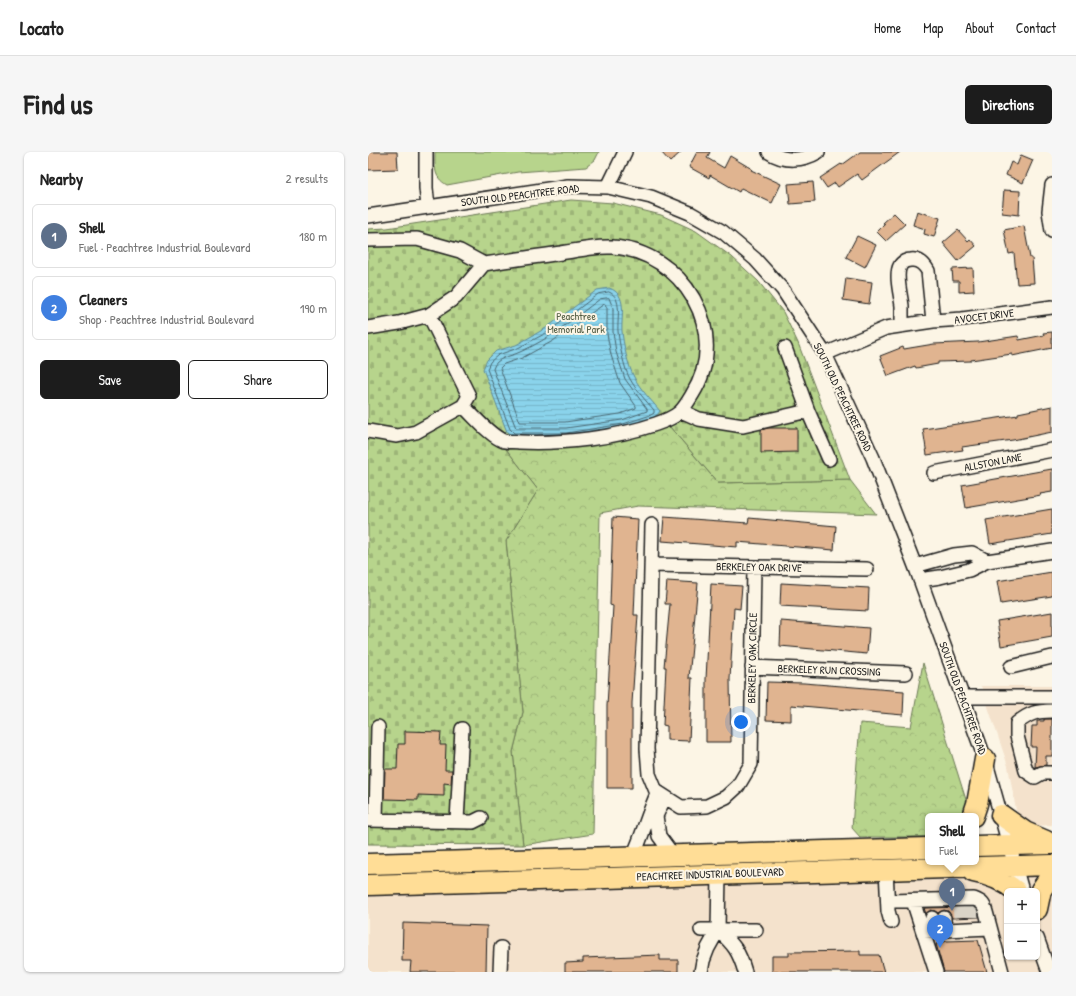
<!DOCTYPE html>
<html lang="en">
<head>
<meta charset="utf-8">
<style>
  :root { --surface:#fff; --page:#f6f6f6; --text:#222; --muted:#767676; --line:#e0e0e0; --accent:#1c1c1c }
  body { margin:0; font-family:"Patrick Hand",sans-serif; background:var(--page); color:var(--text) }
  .controls { position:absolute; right:12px; bottom:12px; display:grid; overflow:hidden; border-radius:6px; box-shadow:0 1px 3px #0004 }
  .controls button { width:36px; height:36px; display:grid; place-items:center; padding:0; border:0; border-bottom:1px solid var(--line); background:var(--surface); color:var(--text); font:20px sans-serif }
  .you { position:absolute; left:373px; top:570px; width:14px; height:14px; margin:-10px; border:3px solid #fff; border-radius:50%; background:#1a73e8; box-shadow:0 0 0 6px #1a73e833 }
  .badge { display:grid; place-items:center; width:26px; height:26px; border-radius:50%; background:var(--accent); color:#fff; font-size:13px; font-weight:700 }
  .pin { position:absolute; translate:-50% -33px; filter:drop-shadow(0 1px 2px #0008) }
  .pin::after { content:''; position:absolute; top:21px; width:14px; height:12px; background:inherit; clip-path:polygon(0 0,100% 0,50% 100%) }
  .popup { position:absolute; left:557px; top:661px; width:54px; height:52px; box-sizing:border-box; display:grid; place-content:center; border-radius:6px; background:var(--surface); filter:drop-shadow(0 1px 3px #0005); font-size:13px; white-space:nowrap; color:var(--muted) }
  .popup b { font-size:15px; color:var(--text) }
  .popup::after { content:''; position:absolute; left:50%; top:100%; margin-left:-8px; border:8px solid transparent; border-top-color:var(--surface) }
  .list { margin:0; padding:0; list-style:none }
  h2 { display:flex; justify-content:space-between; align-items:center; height:52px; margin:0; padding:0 16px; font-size:17px }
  h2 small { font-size:13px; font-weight:400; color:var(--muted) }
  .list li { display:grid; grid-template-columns:26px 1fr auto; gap:12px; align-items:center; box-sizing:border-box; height:64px; margin:0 8px 8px; padding:0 8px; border:1px solid var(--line); border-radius:6px }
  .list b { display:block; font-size:15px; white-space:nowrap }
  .list p { margin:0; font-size:13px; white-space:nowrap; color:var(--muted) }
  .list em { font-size:13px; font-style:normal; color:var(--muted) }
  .actions { display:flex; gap:8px; padding:12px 16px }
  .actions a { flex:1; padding:9px 0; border:1px solid var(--accent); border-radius:6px; text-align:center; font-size:14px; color:var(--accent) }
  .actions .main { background:var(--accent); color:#fff }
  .map { position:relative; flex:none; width:684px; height:820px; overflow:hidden; border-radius:6px }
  header { display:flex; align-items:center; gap:24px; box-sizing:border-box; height:56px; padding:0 20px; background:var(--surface); border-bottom:1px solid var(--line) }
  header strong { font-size:19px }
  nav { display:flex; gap:22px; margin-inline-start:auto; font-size:14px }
  .intro { display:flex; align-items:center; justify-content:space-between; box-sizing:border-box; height:96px; padding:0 24px }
  h1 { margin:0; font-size:28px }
  .button { padding:10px 18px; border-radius:6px; background:var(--accent); color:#fff; font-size:14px; font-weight:700 }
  main { display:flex; gap:24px; padding:0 24px }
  aside { flex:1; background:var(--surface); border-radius:6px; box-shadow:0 1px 3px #0004 }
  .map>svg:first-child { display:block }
  .built { fill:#f4e2cc; fill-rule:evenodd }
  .grass { fill:#b7d48c; stroke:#6a7854 }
  .forest { fill:url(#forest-crowns); stroke:#6a7854 }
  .cemetery { fill:url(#cemetery-stones); stroke:#6a7854 }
  .water { fill:url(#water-rules); stroke:#5e8a98 }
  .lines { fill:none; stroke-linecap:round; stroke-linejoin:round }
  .shore { stroke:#48656f; stroke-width:1 }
  .building { fill:#e0b490; stroke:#1c1c1c }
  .minor-tunnel { stroke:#dad4c7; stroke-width:13; stroke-dasharray:13 6; stroke-linecap:butt }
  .minor-casing { stroke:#1c1c1c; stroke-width:16 }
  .highway-casing { stroke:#1c1c1c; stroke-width:23 }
  .minor { stroke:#fcf5e5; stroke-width:13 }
  .highway { stroke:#ffdd96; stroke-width:20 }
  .labels { text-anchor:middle; stroke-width:4; stroke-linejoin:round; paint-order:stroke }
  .street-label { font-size:11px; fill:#1c1c1c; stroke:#fcf5e5 }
  .park-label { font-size:11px; fill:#525c43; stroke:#fcf5e5 }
</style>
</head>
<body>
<header>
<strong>Locato</strong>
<nav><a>Home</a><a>Map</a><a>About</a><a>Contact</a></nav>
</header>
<div class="intro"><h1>Find us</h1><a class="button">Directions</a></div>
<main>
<aside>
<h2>Nearby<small>2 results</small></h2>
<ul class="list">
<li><span class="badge" style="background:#5c6f8a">1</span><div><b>Shell</b><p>Fuel · Peachtree Industrial Boulevard</p></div><em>180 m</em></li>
<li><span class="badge" style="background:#3f7fe0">2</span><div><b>Cleaners</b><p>Shop · Peachtree Industrial Boulevard</p></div><em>190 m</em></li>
</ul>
<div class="actions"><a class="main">Save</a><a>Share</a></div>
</aside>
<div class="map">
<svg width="684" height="820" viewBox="0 0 684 820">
  <defs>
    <pattern id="forest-crowns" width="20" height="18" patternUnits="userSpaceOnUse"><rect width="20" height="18" fill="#b7d48c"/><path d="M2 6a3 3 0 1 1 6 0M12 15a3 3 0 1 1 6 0" fill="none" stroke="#9db578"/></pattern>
    <pattern id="cemetery-stones" width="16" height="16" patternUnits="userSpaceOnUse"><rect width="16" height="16" fill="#b7d48c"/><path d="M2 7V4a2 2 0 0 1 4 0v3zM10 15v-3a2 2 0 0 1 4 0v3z" fill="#9db578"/></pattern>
    <pattern id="water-rules" width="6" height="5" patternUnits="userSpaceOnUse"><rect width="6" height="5" fill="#8ad3eb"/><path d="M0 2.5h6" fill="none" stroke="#76b5c9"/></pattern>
  </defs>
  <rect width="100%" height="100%" fill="#fcf5e5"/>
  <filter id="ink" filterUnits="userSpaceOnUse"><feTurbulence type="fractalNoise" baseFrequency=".025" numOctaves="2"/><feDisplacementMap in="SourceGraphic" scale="8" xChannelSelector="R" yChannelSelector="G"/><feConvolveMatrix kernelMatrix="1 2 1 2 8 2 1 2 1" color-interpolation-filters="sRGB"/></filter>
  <g filter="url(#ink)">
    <!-- built -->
    <path class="built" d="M613,534h71v139l-19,1 -14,-9 -3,-7 -8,-44z
      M653,701l31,14v105h-684v-94l384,-12 176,-9v5h48v-7zM639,739h30v66h-30z"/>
    <!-- grass -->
    <path class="grass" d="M67,0h164l-4,8 -9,7 -68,5 -71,13c-14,-8 -12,-18 -12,-33z"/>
    <!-- forest -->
    <path class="forest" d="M302,275l48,56 132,-3 26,34 -238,-8 -38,7 -7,321 -70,11 -10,-93 10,-40 -17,-171 32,-51 -32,-41 88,-5z
      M555,511l44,140 -4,13h-35v21h-68l-8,-9 8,-105 51,4z"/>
    <!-- cemetery -->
    <path class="cemetery" d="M203,48l42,3 48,12 35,16 36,26 26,24 25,31 15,31 52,137 -132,3 -48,-56 -76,17 -88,5 32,41 -32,51 17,171 -10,40 10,93 -155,-1v-615l19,-1z"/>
    <!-- water -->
    <path class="water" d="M241,136c19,6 12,28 13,43 1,12 6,35 12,46 6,12 17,23 26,34 -7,16 -75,24 -93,25 -18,2 -37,0 -55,0l-5,-4 -24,-63 4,-9 9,-9 20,-6 30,-17 51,-38z"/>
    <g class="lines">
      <!-- shore -->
      <path class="shore" d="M241,140c14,5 8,28 9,39 1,12 6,38 12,48 6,11 16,22 24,31v3l-3,2 -28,9 -57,9h-52l-4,-4 -23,-60 3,-7 8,-7 20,-7 30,-16 50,-38z
        M241,146l4,10v24l3,20 9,27 22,30v2l-25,9 -56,8h-50l-23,-59c3,-12 17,-12 27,-17 30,-13 54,-34 80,-53z
        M237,152l2,4v26l4,21 9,28 16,23v2l-16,6 -55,8h-45l-20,-54 4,-4 18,-6 31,-17 34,-25z"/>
    </g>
    <!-- building -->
    <path class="building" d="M0,0h29l1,17 -30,1z
      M293,0h20l-11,10z
      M329,0h13l-3,6 17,10 6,-12 22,13 -1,1 30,14 -9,19 -31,-15 -2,4 -29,-17 -1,3 -20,-11z
      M492,0h40l-38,28 -5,-6 -19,13 -3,-4 -8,5 -7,-10 21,-14 1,1z
      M653,3l12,5 -10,23 -17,-8 5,-13 6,3z
      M445,30l2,20 -25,2 -2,-20z
      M636,38l16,1 -1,24 -17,-2z
      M549,59l23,7 -6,19 -10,-3 1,-5 -12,-4z
      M526,61l11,11 -19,17 -9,-9 8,-8 -2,-1z
      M656,74l6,32h2l2,25 -17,1 -3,-31 -5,1 -5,-24z
      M590,78l10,11 2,-2 6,7 -18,15 -15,-18z
      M489,84l19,9 -11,22 -19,-10z
      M605,116l1,23 -15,1v-11h-6l-1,-12z
      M478,126l26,4 -3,22 -26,-4z
      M684,180v16l-40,8v-2l-41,6v1l-33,1v2l-22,4 -1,-2 -27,10 -8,-20 23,-9 1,2 30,-5 44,-2 40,-6 1,4 25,-5 -1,-2z
      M684,254v26l-39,8 -51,7 1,3 -36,5 -4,-26 95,-14v-2z
      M400,276h29v24l-36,1v-23z
      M684,317v23l-12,2 1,1 -75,13 -4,-23z
      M684,357v25l-62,10 -4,-24z
      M245,365l25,2 -4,96h4l-6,88v85h-25v-82l6,-100 -3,-1z
      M296,365l84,6 1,-5 87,8 -2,24 -97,-8v5l-75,-6z
      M684,420v24l-51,8 -4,-23z
      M299,429l31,2 -9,95h3l-3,63 -22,-1v-14l-4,-1 3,-58h-2l6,-63h-5z
      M413,431l88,5 -1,23 -88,-5z
      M343,432l31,2 -2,23 -6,-1 -4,71 1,63h-25v-63z
      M684,460v25l-51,9 -4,-25z
      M413,469l88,7 -2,26 -87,-8z
      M399,530l37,1 100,8 -1,24 -112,-10v16l-25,-1z
      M676,567h8v37h-6v9l-11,2 1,-20h-5l1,-21h5v-5h7z
      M37,579l36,1 -1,13h6l-1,25h7l-1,14 -7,-1v13l-26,-1v5l-34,-1 1,-30h12l1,-25h7z
      M605,755l4,2 2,8 -27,1 -4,-7 -4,-1 -6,3 -3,-2 -4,-1 -5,4 -2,-6z
      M35,771l84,3 -1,46h-76l1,-11h-9z
      M610,788l9,32h-43l-8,-28 11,-3z
      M492,799v4h19l5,17h-112v-16h17v-4z
      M292,803v5h18v12h-113v-9l18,-1v-4z"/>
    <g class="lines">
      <!-- minor-tunnel -->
      <path class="minor-tunnel" d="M591,753l1,12
        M604,753v12"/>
      <!-- minor casing -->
      <g class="minor-casing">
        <path id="minor" d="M58,0v36l2,19
          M401,0c15,10 34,9 49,0
          M684,33l-3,26 3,20
          M240,35l17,-35
          M0,64l200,-30 40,1 43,10 39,16 33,19 32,27 28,31 42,64 48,104 44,113 68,188 37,132
          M0,88l49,-1 43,12 24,13 -28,33 -27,18
          M534,173c0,-6 0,-12 0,-19 -1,-10 -7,-31 -2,-40 2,-4 7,-6 11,-6 8,-1 13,4 17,11l5,50
          M0,176l31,-5 30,-8 40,81 -6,10 -47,26 -19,4 -29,-5
          M417,196l23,63
          M457,202l61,-26 47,-7 29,-2 90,-12
          M95,254c11,10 27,30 41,35 5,1 11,0 15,1 44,2 96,-4 137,-18 9,-3 17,-6 24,-12 5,-5 9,-12 12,-17 40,-63 -9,-144 -80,-148 -15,-1 -35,3 -51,6 -26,4 -52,7 -77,11
          M313,259l18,8 44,7 65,-15 21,48
          M566,321l118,-23
          M284,373l-5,224 2,25 7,17 25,16 26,-1 19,-9 12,-11 13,-22 3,-197
          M283,413l216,4
          M547,414l39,-11 18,-2 15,8
          M552,428l20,-3 29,-7 18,-9 65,-10
          M384,515l154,6
          M643,515l41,-10
          M595,545h89
          M684,559c-16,0 -22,2 -35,12v13l9,35 9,6 7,-4h10
          M294,651l-6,13 3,20 14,19
          M0,668l105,2 8,-4
          M8,668l2,-93
          M89,669l5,-92
          M265,704c10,-21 15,-43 25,-64
          M518,717l2,42 3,11
          M520,749l86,-2c8,3 10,5 12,13l16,60
          M545,749l23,71
          M564,766l1,12
          M576,766v12
          M333,778h55
          M350,778c16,15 21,21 27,42
          M555,779l67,-3
          M669,786l12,34
          M132,820l1,-24
          M333,820l2,-11 5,-13 10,-18 1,-56"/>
      </g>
      <!-- highway casing -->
      <g class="highway-casing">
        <path id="highway" d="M633,663l24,17 21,9
          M605,664l4,-12 8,-45
          M608,694l76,-2
          M0,712l560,-16
          M605,720c17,3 30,8 43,19
          M0,733l684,-20
          M669,757l4,-19 11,-16"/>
      </g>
      <!-- minor -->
      <use href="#minor" class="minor"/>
      <!-- highway -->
      <use href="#highway" class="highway"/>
    </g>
  </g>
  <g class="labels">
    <!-- street labels -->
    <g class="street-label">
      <text transform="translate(152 43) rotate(-7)" y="4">SOUTH OLD PEACHTREE ROAD</text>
      <text transform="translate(616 164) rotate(-7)" y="4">AVOCET DRIVE</text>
      <text transform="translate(475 245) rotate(64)" y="4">SOUTH OLD PEACHTREE ROAD</text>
      <text transform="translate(625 310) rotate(-11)" y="4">ALLSTON LANE</text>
      <text transform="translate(391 415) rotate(1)" y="4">BERKELEY OAK DRIVE</text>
      <text transform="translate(384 506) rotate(-89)" y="4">BERKELEY OAK CIRCLE</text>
      <text transform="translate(461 518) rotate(2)" y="4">BERKELEY RUN CROSSING</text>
      <text transform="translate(595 546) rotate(70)" y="4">SOUTH OLD PEACHTREE ROAD</text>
      <text transform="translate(342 722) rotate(-2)" y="4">PEACHTREE INDUSTRIAL BOULEVARD</text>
    </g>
    <!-- park labels -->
    <g class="park-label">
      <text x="208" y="168">Peachtree<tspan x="208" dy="13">Memorial Park</tspan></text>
    </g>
  </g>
</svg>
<div class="controls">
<button>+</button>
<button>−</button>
</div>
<div class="you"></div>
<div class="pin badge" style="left:584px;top:759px;background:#5c6f8a">1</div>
<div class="popup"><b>Shell</b>Fuel</div>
<div class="pin badge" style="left:572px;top:796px;background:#3f7fe0">2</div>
</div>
</main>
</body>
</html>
